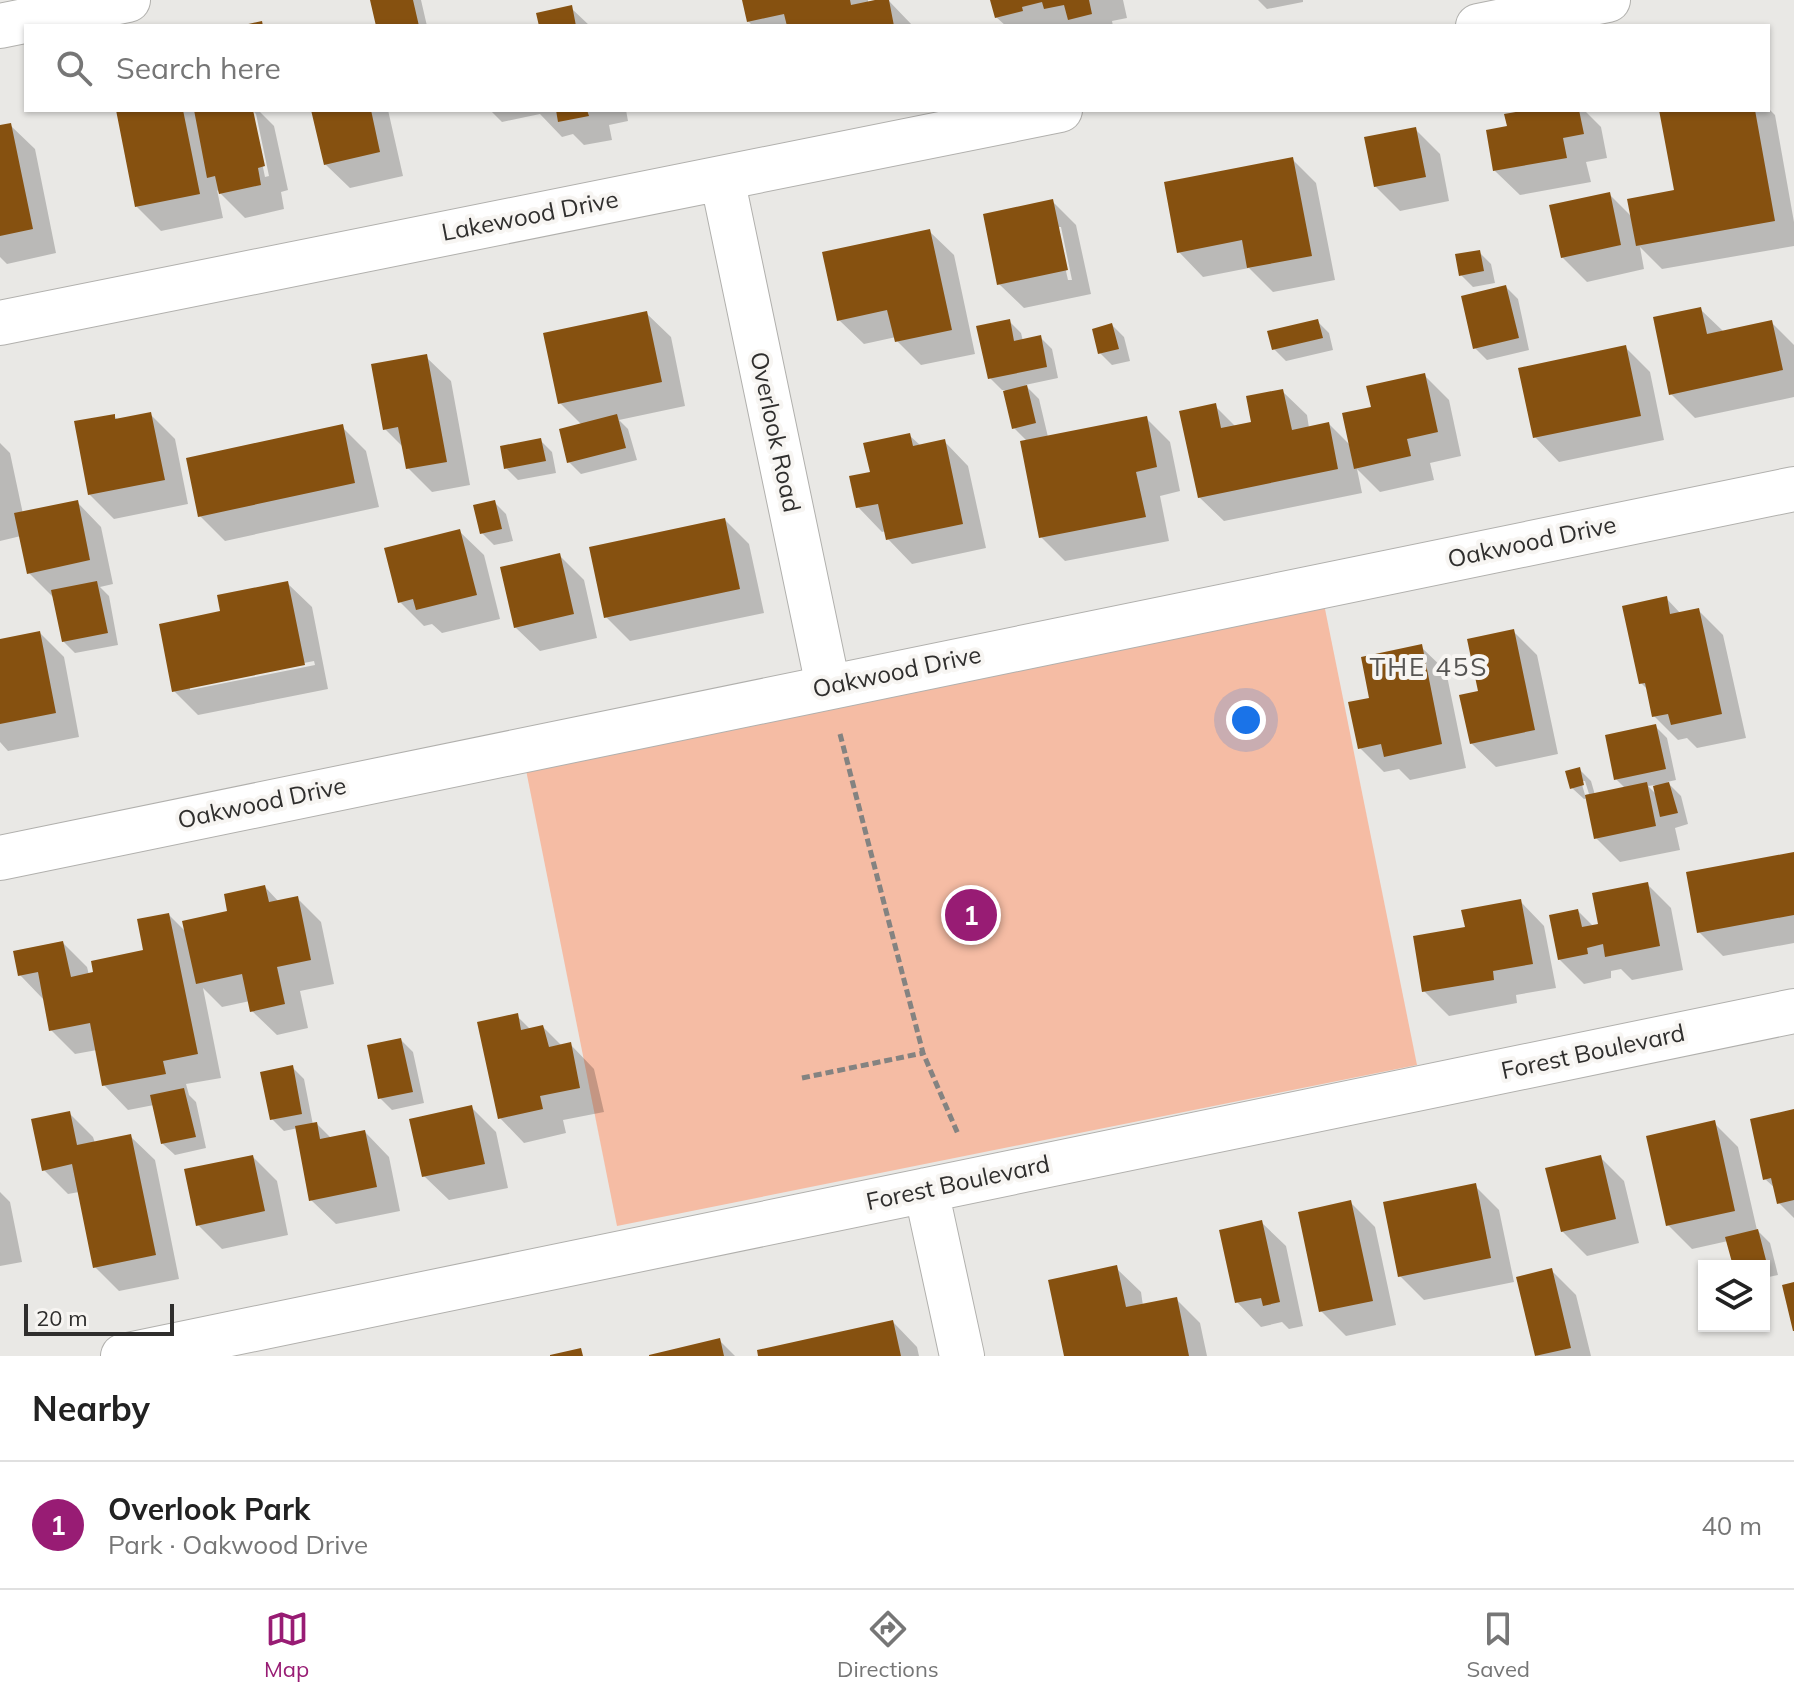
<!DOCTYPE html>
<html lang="en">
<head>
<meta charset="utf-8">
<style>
  :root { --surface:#fff; --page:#f2f2f2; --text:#222; --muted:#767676; --line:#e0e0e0; --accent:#981c74 }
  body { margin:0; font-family:Mulish,sans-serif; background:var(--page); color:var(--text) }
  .controls { position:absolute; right:24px; bottom:24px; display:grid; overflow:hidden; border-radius:0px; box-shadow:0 2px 6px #0004 }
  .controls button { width:72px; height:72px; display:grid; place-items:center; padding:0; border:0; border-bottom:2px solid var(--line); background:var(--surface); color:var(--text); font:40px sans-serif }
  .scale { position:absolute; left:24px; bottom:20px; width:150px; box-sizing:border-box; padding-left:8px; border:4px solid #2f2e2d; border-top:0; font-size:22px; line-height:28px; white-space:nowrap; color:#2f2e2d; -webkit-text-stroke:6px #f7f5f2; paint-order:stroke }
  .you { position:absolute; left:1246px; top:720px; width:28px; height:28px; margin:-20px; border:6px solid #fff; border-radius:50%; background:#1a73e8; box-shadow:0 0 0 12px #1a73e833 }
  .badge { display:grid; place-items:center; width:52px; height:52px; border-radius:50%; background:var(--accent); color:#fff; font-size:26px; font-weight:700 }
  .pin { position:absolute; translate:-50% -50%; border:4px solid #fff; box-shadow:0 2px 8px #0006 }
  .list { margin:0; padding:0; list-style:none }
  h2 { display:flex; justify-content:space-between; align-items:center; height:104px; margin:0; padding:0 32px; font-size:34px }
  h2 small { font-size:26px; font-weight:400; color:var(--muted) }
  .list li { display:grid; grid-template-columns:52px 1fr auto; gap:24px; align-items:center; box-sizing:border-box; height:128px; padding:0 32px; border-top:2px solid var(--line) }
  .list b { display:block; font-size:30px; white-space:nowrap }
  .list p { margin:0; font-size:26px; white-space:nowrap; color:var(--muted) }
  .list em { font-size:26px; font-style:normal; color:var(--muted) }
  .icon { flex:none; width:44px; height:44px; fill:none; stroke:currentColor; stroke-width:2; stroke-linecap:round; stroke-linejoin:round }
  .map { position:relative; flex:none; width:1794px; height:1356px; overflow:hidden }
  .search { position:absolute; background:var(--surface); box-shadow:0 2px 6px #0004; left:24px; right:24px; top:24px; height:88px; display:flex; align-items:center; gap:20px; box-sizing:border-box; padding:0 28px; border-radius:0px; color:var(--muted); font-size:30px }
  .sheet { height:232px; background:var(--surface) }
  nav { display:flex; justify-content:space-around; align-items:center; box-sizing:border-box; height:112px; border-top:2px solid var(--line); background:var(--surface); font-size:22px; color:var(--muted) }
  nav a { display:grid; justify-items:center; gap:4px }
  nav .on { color:var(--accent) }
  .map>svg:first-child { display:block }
  .green { fill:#f5bca4 }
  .shadow { fill:#0003; fill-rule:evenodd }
  .building { fill:#865110 }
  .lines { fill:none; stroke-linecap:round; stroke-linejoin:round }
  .minor-casing { stroke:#b1b0ad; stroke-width:46 }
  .path { stroke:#848381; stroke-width:5; stroke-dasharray:8 4; stroke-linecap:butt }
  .minor { stroke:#fff; stroke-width:44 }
  .labels { text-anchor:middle; stroke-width:8; stroke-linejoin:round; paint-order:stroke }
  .street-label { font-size:24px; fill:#2f2e2d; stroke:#f7f5f2 }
  .neighbourhood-label { font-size:26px; letter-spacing:2px; fill:#565553; stroke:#f7f5f2 }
</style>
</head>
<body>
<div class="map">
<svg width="1794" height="1356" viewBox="0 0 1794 1356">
  <rect width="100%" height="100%" fill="#e9e8e5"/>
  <!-- green -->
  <path class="green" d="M1324,604l93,461 -800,161 -92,-461z"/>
  <!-- shadow -->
  <path class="shadow" d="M372,0h49l6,26h-49z
    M744,0h124v4l20,-4 25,26h-160l-5,-5z
    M992,0h131l4,18 -15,3 1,5h-107l-10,-9z
    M1258,0h45v2l-36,7z
    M571,8l19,18h-49z
    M1768,108l7,7 19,107v24l-132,23 -22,-22 4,22 -57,13 -25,-25 47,-63 24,24 43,-26 -15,-82h107z
    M118,110h133l14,67 4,-1 -13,-62 -4,-4h6l16,16 14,64 -7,2 3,17 -39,9 -28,-28 6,28 -62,13 -24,-24z
    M313,110h75l15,66 -53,12 -25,-24z
    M490,110h136l2,11 -19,4 3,15 -28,5 -11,-11 -11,3 -22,-23 -38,8z
    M1539,110h45l17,17 6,31 -21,4 5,20 -71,13 -25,-24 14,-44z
    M10,125l25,24 21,104 -49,11 -7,-7v-130z
    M1416,130l24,24 9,47 -49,10 -25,-25z
    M1292,159l24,24 19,97 -62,12 -24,-24 -46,9 -24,-25z
    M1052,201l24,24 15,69 -67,14 -25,-24zM1056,227h5l11,53h-4z
    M929,231l25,24 21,99 -54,11 -24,-24 -1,-4 -32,7 -25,-24z
    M1479,252l12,12 4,19 -22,4 -12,-12z
    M1506,287l12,12 11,51 -42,10 -12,-12z
    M1700,309l24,23 47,-10 23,23v52l-99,21 -24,-24z
    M646,313l25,24 14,69 -66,14 9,9 9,31 -56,14 -12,-12 13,-37 -22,-22z
    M1009,321l12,12 2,8 17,-4 12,12 6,29 -33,7 14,14 9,38 98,-19 24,24 10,49 -20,5 9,45 -104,20 -24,-24 -14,-96 -13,-13 -9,-38h-3l-12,-12z
    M1317,321l12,12 4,17 -47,11 -12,-12z
    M1112,325l12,12 6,24 -18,4 -12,-12z
    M1625,347l25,25 14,68 -105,22 -24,-25z
    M426,357l25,24 19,104 -38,7 -24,-24 -4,-20 -19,-19z
    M1424,375l25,25 12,56 -31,7 4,17 -54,12 -23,-23 5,24 -138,28 -25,-24 16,-91 21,21 18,-4 28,-32 25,24 2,13 20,-4 22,22 22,-37z
    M151,415l24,24 13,65 -74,15 -25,-25 25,-78 5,5z
    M342,427l24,24 13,56 -154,34 -25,-25z
    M909,435l12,11 23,-5 24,25 18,82 -74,16 -24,-25 -2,-8 -4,1 -24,-25 14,-34z
    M540,440l12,12 4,21 -38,7 -12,-12z
    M0,443l10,10 13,61 54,-12 24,25 12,57 -13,3 9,9 9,49 -43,8 -12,-12 -10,-44 -24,-24 -8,-37 -21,5z
    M494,502l12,12 7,27 -19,4 -12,-12z
    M725,520l24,24 15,69 -134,28 -24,-24z
    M459,531l25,24 16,64 -58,14 -10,-9 -8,2 -24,-24z
    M559,555l25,25 13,58 -57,13 -25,-24z
    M287,583l25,24 16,82 -130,26 -24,-24 48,-78zM314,661l1,4 -125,25v-4z
    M1666,598l15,16 17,-4 25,25 23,103 -49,10 -10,-10 -9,2 -24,-24 -5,-25 -8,-8z
    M1513,631l24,24 21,99 -62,13 -25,-24z
    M40,633l24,24 15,80 -71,14 -8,-9v-101z
    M1421,647l25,24 20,97 -56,12 -11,-11 -15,3 -24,-24 12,-48z
    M1655,726l12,12 9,42 -9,2 14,14 7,28 -13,4 5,22 -60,12 -24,-24 -8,-40 -4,1 -12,-11 7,-19 12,12 4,14 31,-6 -10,-10zM1581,781h4l4,13 -4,1zM1655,785l2,10 -9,-9z
    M1794,854v89l-71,13 -24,-24z
    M1647,884l24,24 12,62 -51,10 -11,-11 -10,2v7l-27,6 -25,-25 19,-48 16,16 6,-1z
    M265,887l14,15 18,-4 24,24 13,62 -34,7 8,37 -31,7 -25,-24 -2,-10 -28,6 -19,-19 18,90 -35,6 3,11 7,7 10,46 -31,7 -12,-11 -9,-39 -26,5 -24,-25 -7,-35 -22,4 -24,-24 -7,-30 -24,-25 43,-32 24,24 2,8 57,-23 23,-37 18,18 43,-20z
    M1520,901l24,25 12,62 -40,7 1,8 -68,13 -25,-25 43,-62z
    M517,1016l14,14 12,-3 19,19 8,-2 24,25 10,43 -41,8 3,13 -42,10 -24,-25z
    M401,1040l12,12 11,51 -32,7 -12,-12z
    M292,1067l12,12 9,46 4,-1 15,15 33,-7 24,25 11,54 -64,13 -25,-24 -13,-72 -14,3 -12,-12z
    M472,1108l24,24 12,56 -59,12 -25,-24z
    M1794,1112v106l-15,-15 -3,-14 -11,-10z
    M69,1113l24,24 2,6 35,-7 25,24 24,119 -60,12 -24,-24 -16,-75 -11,2 -24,-24z
    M1714,1123l24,24 19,83 13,13 8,32 -14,3v-12h-29l-7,-25 -36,8 -24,-24z
    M253,1157l24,24 11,54 -66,14 -24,-24z
    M1600,1157l24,24 15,62 -52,13 -25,-25z
    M1475,1186l24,24 15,72 -90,18 -24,-24z
    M0,1192l10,10 12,60 -22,4z
    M1350,1202l25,25 21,98 -50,11 -25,-25z
    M1261,1222l25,24 17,80 -14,3 -7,-7 -21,5 -24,-25z
    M1116,1268l25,24 2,14 33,-7 24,24 7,33h-141z
    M1551,1270l25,25 15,61h-54l-18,-78z
    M893,1322l24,25 2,9h-159z
    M719,1340l16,16h-81z"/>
  <!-- building -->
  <path class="building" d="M370,0h43l6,26h-43z
    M742,0h108l1,5 24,-5h14l5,26h-107l-3,-12 -37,8z
    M990,0h99l3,14 -24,6 -4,-15 -20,4 -2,-7 -20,5 1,4 -28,7z
    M572,5l4,21h-37l-3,-13z
    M262,21l1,5h-19v-1z
    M116,110h67l17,84 -65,13z
    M194,110h59l12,56 -7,2 3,17 -42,9 -4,-18 -8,2z
    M311,110h60l9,42 -56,13z
    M556,110h31l2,6 -31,6z
    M1528,110h51l5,24 -21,4 4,20 -74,13 -7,-41 21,-4 -3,-12z
    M1659,110h96l20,111 -139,25 -9,-47 47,-9z
    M11,123l22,106 -33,7v-111z
    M1416,127l10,50 -52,10 -10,-50z
    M1293,157l19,99 -65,12 -5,-28 -65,13 -13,-71z
    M1610,192l11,53 -60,13 -12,-53z
    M1053,199l15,71 -71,15 -14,-71z
    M930,229l22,101 -57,12 -8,-32 -50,11 -15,-69z
    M1480,250l4,21 -25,5 -4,-22z
    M1506,285l13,53 -46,11 -12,-53z
    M1701,307l6,27 65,-14 11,50 -114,25 -16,-78z
    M647,311l15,71 -104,22 -15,-71z
    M1010,319l4,22 27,-6 6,32 -59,12 -12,-53z
    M1318,319l5,19 -51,12 -5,-19z
    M1112,323l7,26 -21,5 -6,-25z
    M1626,345l15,71 -108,22 -15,-70z
    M427,354l20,108 -41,7 -8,-42 -15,3 -12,-66z
    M1425,373l13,59 -31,7 4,17 -57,13 -12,-56 29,-6 -5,-21z
    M1027,385l9,38 -24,6 -9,-38z
    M1283,389l9,41 37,-8 9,47 -140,29 -19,-87 37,-8 5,25 30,-6 -5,-26z
    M151,412l14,68 -77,15 -14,-74 41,-7v5z
    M617,414l9,34 -59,15 -8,-34z
    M1147,416l10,51 -21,5 10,45 -107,21 -19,-97z
    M343,424l12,59 -157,34 -12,-59z
    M910,433l3,13 32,-7 18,85 -77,16 -8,-36 -22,4 -7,-32 21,-4 -7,-29z
    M541,438l5,23 -42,8 -4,-23z
    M78,500l12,60 -63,14 -13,-61z
    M495,500l7,29 -22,5 -7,-29z
    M725,518l15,71 -136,29 -15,-71z
    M460,529l17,66 -61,15 -3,-11 -15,4 -14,-55z
    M560,553l14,61 -60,14 -14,-61z
    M97,581l11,52 -46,9 -11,-52z
    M288,581l17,84 -133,27 -13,-68 61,-13 -3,-16z
    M1667,596l3,18 29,-6 23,106 -51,11 -3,-11 -16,3 -7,-34 -6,1 -17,-78z
    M1514,629l21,101 -65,14 -11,-49 19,-4 -11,-52z
    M40,631l16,82 -56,11v-85z
    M1422,644l20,100 -58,13 -3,-13 -23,5 -10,-47 21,-4 -8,-41z
    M1656,724l10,45 -52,11 -9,-45z
    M1580,767l4,18 -14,4 -5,-18z
    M1647,782l9,44 -62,13 -9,-44z
    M1669,782l9,31 -18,4 -7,-31z
    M1794,852v63l-97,18 -11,-61z
    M1648,882l12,64 -55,11 -2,-13 -16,4 1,6 -30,6 -9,-45 29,-6 4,18 16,-3 -6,-31z
    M265,885l4,17 29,-6 13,64 -34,7 8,37 -35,8 -8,-38 -46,10 -14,-63 45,-10 -3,-17z
    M1521,899l12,65 -40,7 1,9 -72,12 -9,-56 52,-9 -4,-17z
    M169,913l29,141 -35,7 3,13 -64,12 -12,-63 -41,8 -11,-59 -20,4 -5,-25 50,-10 8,36 22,-5 -2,-11 52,-11 -6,-31z
    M518,1013l3,17 22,-5 6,22 22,-5 9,46 -40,8 3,13 -45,10 -21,-97z
    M401,1038l12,54 -35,7 -11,-54z
    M293,1065l9,49 -32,6 -10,-48z
    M184,1088l12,49 -35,7 -11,-49z
    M472,1105l13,59 -63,13 -13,-58z
    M1794,1109v91l-17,4 -6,-26 -8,2 -13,-61z
    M70,1111l7,34 54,-11 25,121 -63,13 -21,-104 -30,7 -11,-52z
    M1715,1120l20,91 -69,15 -20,-90z
    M317,1122l3,17 45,-9 12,57 -68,14 -14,-75z
    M253,1155l12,56 -69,15 -12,-57z
    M1601,1155l15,64 -55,13 -16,-64z
    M1476,1183l15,75 -93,19 -15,-75z
    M1351,1200l22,101 -54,11 -21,-100z
    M1262,1220l18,82 -17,4 -2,-8 -26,5 -16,-73z
    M1758,1229l9,35 -10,2h-24l-8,-29z
    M1117,1265l9,42 51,-10 12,59h-125l-16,-76z
    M1552,1268l19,80 -36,8 -19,-79z
    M1794,1282v49h-1l-11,-46z
    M893,1320l8,36h-143l-1,-6z
    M720,1338l4,18h-75v-1z
    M581,1348l2,8h-33v-1z"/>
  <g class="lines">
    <!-- minor casing -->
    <g class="minor-casing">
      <path id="minor" d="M0,26l128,-26
        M1478,26l130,-26
        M722,178l106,508
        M0,323l1060,-213
        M0,858l1794,-369
        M926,1190l36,166
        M123,1356l1671,-345"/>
    </g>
    <!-- path -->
    <path class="path" d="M840,734l83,319 35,81
      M802,1078l121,-25"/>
    <!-- minor -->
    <use href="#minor" class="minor"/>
  </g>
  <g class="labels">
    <!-- street labels -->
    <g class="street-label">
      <text transform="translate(530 216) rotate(-11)" y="8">Lakewood Drive</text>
      <text transform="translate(775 432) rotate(78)" y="8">Overlook Road</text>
      <text transform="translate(1532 542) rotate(-12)" y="8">Oakwood Drive</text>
      <text transform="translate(897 672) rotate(-12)" y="8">Oakwood Drive</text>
      <text transform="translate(262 803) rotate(-12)" y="8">Oakwood Drive</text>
      <text transform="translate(1593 1052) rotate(-12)" y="8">Forest Boulevard</text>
      <text transform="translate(958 1183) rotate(-12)" y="8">Forest Boulevard</text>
    </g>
    <!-- neighbourhood labels -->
    <g class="neighbourhood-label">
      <text x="1429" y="676">THE 45S</text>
    </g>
  </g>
</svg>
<div class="controls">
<button><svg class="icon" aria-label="layers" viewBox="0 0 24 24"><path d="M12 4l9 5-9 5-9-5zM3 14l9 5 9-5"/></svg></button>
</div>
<div class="scale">20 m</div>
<div class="you"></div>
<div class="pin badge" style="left:971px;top:915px">1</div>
<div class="search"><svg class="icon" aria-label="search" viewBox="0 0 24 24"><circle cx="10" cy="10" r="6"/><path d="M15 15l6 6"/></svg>Search here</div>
</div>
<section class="sheet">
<h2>Nearby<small></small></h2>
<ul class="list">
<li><span class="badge">1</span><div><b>Overlook Park</b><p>Park · Oakwood Drive</p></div><em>40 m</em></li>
</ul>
</section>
<nav>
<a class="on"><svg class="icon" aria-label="map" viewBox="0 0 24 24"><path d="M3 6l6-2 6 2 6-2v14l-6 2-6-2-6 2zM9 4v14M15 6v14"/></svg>Map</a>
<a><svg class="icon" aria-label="directions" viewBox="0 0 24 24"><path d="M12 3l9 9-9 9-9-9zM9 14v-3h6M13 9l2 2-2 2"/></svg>Directions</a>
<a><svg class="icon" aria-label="saved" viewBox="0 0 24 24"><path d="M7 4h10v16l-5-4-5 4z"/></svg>Saved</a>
</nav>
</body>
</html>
